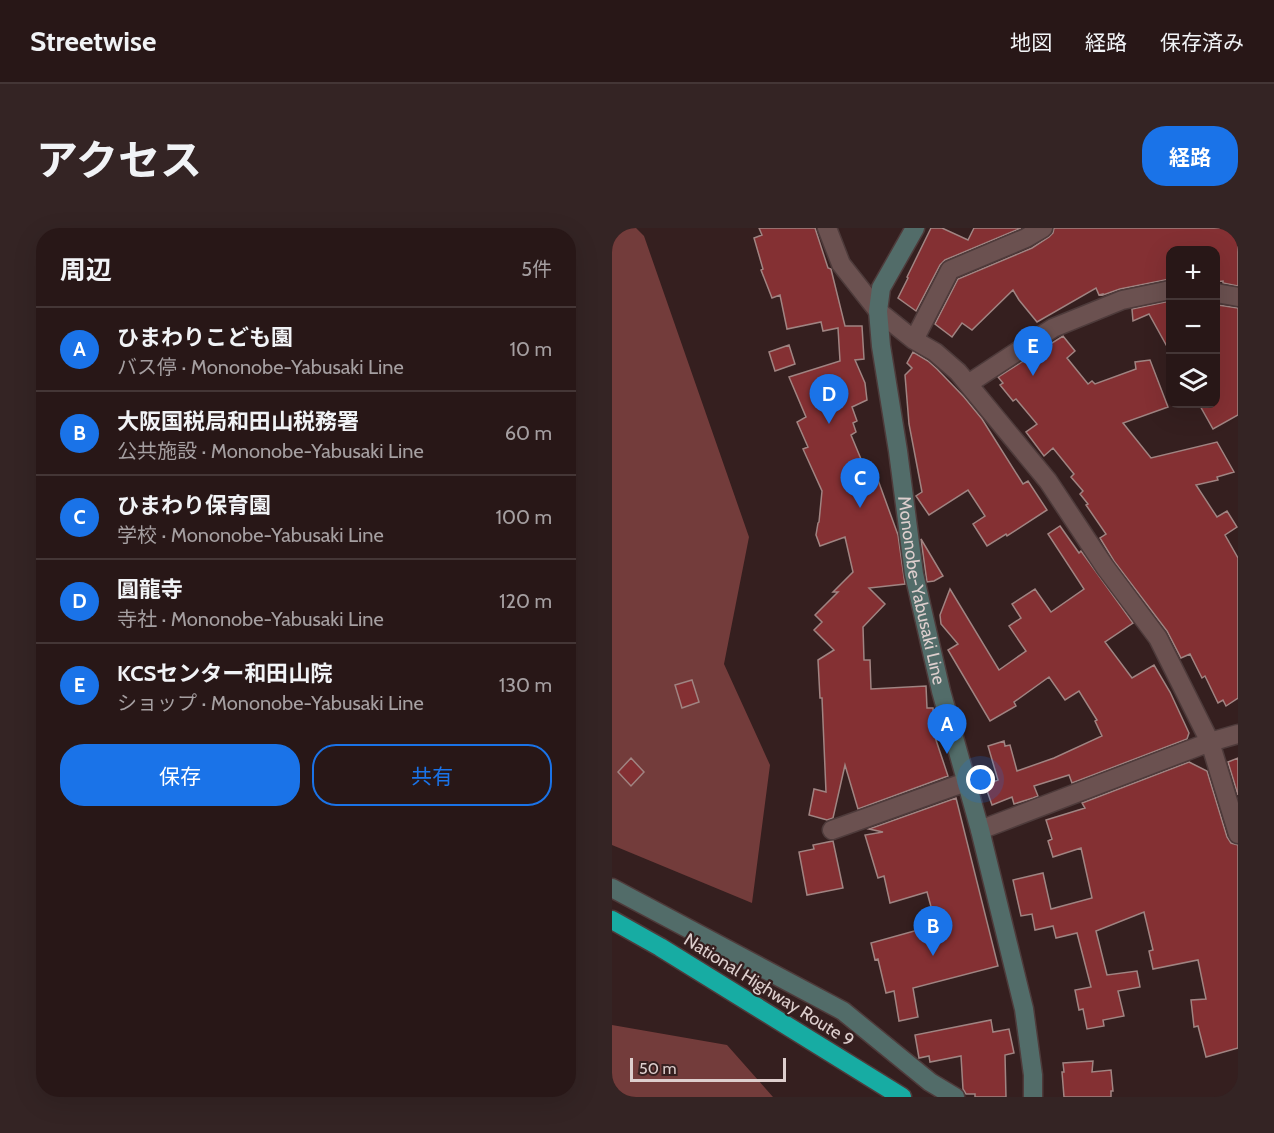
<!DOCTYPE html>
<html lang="ja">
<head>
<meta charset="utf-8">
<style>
  :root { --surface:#281717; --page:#342424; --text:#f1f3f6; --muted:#a59fa1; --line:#443636; --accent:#1a73e8 }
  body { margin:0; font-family:Cabin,"Noto Sans JP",sans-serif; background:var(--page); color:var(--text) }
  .controls { position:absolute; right:18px; top:18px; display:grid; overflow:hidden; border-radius:12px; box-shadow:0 6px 24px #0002 }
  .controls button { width:54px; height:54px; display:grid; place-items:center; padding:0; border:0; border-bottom:2px solid var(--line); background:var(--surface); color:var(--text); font:30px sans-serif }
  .scale { position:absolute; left:18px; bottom:15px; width:156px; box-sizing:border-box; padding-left:6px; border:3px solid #ddcecd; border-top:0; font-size:16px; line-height:21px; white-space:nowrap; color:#ddcecd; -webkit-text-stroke:4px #351f1f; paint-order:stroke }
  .you { position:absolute; left:369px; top:552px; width:21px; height:21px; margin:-15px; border:4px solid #fff; border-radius:50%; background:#1a73e8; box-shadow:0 0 0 9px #1a73e833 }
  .badge { display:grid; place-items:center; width:39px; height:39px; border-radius:50%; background:var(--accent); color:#fff; font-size:20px; font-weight:700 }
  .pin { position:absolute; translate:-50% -50px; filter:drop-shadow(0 2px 3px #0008) }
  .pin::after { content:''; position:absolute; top:32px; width:21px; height:18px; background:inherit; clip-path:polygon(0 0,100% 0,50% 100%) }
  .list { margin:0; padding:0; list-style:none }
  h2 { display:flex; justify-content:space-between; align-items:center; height:78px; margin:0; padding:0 24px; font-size:26px }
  h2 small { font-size:20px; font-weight:400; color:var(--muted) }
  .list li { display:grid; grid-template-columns:39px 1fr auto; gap:18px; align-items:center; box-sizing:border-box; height:84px; padding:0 24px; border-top:2px solid var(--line) }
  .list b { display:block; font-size:22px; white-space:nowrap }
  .list p { margin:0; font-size:20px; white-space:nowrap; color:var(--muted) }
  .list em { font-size:20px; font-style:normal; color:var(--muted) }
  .actions { display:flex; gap:12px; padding:18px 24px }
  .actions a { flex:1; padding:14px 0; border:2px solid var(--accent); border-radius:24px; text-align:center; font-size:21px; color:var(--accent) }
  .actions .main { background:var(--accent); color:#fff }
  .icon { flex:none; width:33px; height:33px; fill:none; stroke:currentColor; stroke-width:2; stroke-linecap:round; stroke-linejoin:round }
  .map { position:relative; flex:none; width:626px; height:869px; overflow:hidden; border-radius:24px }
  header { display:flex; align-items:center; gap:36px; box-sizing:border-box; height:84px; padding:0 30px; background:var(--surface); border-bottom:2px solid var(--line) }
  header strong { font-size:28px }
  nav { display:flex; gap:33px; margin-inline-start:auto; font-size:21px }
  .intro { display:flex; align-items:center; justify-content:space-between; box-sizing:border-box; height:144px; padding:0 36px }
  h1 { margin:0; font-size:42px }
  .button { padding:15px 27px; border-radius:24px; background:var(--accent); color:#fff; font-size:21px; font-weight:700 }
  main { display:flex; gap:36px; padding:0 36px }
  aside { flex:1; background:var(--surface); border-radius:24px; box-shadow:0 6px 24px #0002 }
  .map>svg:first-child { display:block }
  .green { fill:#733c3b }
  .building { fill:#843033; stroke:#a08482; stroke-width:1.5 }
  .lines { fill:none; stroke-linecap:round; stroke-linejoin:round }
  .street-casing { stroke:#4e3b3b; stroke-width:21 }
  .secondary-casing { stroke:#4e3b3b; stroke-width:21 }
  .highway-casing { stroke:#4e3b3b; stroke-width:21 }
  .street { stroke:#6b5150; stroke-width:18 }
  .secondary { stroke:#526c69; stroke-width:18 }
  .highway { stroke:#17aca3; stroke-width:18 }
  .labels { text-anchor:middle; stroke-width:4.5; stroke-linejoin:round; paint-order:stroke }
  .street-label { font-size:18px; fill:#ddcecd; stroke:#351f1f }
</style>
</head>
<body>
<header>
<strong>Streetwise</strong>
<nav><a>地図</a><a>経路</a><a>保存済み</a></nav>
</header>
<div class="intro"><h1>アクセス</h1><a class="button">経路</a></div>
<main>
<aside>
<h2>周辺<small>5件</small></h2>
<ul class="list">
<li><span class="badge">A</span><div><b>ひまわりこども園</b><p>バス停 · Mononobe-Yabusaki Line</p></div><em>10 m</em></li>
<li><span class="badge">B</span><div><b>大阪国税局和田山税務署</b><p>公共施設 · Mononobe-Yabusaki Line</p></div><em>60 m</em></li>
<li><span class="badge">C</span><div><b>ひまわり保育園</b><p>学校 · Mononobe-Yabusaki Line</p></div><em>100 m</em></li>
<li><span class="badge">D</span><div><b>圓龍寺</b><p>寺社 · Mononobe-Yabusaki Line</p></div><em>120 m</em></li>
<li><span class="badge">E</span><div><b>KCSセンター和田山院</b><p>ショップ · Mononobe-Yabusaki Line</p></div><em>130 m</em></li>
</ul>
<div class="actions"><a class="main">保存</a><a>共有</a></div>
</aside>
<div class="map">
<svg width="626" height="869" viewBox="0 0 626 869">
  <rect width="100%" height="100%" fill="#351f1f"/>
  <!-- green -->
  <path class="green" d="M0,0h24l8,8 105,301 -25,127 46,101 -18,138 -140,-58z
    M0,797l115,20 46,52h-161z"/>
  <!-- building -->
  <path class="building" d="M147,0h56l13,40 3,1 14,57h17l2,33 -9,1 10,23 2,17 -15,7 5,14 -4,2 3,9 -5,3 20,48 7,-3 20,55 7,49 -36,4 16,16 -22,23 1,33h6l1,29 55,-3 1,22h6l2,29 13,39 -90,33 -13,-44 -12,53 -6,2 -18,-5 5,-26 12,3 -4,-94h-2l-2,-38 16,-10 -20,-20 8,-8 -7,-7 23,-23h-5l20,-20 -8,-35 -25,9 -4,-11 2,-12 1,-1 3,-31 -19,-42 5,-2 -11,-25 9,-5 -17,-40 51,-16 -2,-33 -15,3 -2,-9 -34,7 -7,-34 -8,3 -11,-28 2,-1 -9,-31 8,-3z
    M319,0h11l26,12 6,-12h47l-76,32 -5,5 -24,46 -18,-13 10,-20 -1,-1z
    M442,0h184v58l-15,-3v-2l-8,1v-32h-45v29l-50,10 -17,6v-1l-4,1 -3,-7 -59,34 -18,-22 -6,-10 -41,40 -10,-7 -10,14 -17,-13 23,-45 74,-31 17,-11 4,-4z
    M558,73v51l-21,-38 -16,7 -1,-12z
    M606,77l20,3v107l-25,14 -14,-25h16v-86z
    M451,108l12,15 -8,7 21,26 4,-3 3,3 41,-15 -1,-7 15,-2 18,47 -45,16 28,35 66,-16 17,30 -17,5 1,3 -22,5 21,32 10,-6 10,16 -12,8 13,23v140l-12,8 -3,-6 -5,3 -13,-27 -3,2 -12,-24 -9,4 -14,-27 -53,-70 -14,-23 6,-4 -20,-29 2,-1 -8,-10 3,-3 -12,-14 3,-3 -21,-26 -9,8 -18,-24 11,-8 -21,-25 -3,2 -13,-16 3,-2 -5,-6z
    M177,117l6,19 -20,7 -6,-19z
    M301,124l15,9 9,8 27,28 18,22 41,65 5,-3 19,29 -40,26 -1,-2 -19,12 -14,-22 12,-8 -17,-26 -39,25 -13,-19 6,-4 -13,-68 -4,-49 7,-7 -5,-5z
    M448,298l19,27 2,-2 52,72 -28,19 27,36 22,-13 16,27 19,41 -2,6 -115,44 -3,-8 -35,11 4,10 -5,2 -19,6 -2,-7 -20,8 -7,-20 13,-5 -10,-34 16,-5 1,5 5,-1 7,26 37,-13 48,-22 -7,-15 2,-1 -18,-29 -14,9 -16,-23 -35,25 2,4 -26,15 -42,-71 10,-6 -17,-20 -1,-9 10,-26 49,81 27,-19 -17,-25 12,-8 -9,-14 23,-15 16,23 33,-23 -36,-55z
    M309,311l22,37 -9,5 -7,1z
    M80,452l7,22 -17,6 -7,-23z
    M19,530l13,14 -13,14 -13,-14z
    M626,530v37l-10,-33z
    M577,534l18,9 20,66 4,6 7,2v203l-32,9 -8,-31 -4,1 -3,-27 15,-1 -8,-39 -45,9 -4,-18 4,-1 -9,-38 -48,19 11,44 30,-4 3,16 -22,4 6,25 -21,4 1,6 -17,3 -4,-20 -4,1 -4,-20 16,-3 -14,-54 -21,5 -3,-12 -18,4 -3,-16 -11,2 -8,-36 30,-7 8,36 41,-11 -11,-50 -28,9 -5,-16 4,-2 -6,-19 39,-12 -3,-5z
    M344,570l42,168 -85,22 5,29 -19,4 -5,-30 -8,2 -8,-34 -3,1 -4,-17 65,-18 -9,-33 -37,11 -6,-27 -6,2 -13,-43 18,-3 -14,-3z
    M221,613l10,47 -36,7 -8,-43 15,-3 -1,-4z
    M379,792l2,12 16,-3 5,24 -9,2 1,42h-31v-3h-9l-3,-5 -2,-33 -31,6 -1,-6 -10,2 -4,-23z
    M481,833l-1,11 19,-2 2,21h-2v6h-47l-2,-25h2l-1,-9z"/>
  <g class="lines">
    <!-- street casing -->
    <g class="street-casing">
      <path id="street" d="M215,0l14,36 37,47 36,29 21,12 23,20 90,109 57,86 53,71 52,104 28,92
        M604,65l22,4
        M302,112l36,-70 76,-32 17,-10
        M356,156l85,-56 69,-28 48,-10
        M220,602l134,-48
        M368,602l230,-88 28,-8"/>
    </g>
    <!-- secondary casing -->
    <g class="secondary-casing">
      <g id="secondary">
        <path id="s1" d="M303,0l-34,60 -3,23 3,35 17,105 16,123 27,117 39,139 44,179 9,66v22"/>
        <path d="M0,660l231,123 87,71 25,15"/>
      </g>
    </g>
    <!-- highway casing -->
    <g class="highway-casing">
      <path id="highway" d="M0,692l48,27 242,150"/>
    </g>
    <!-- street -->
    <use href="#street" class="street"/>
    <!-- secondary -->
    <use href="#secondary" class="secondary"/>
    <!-- highway -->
    <use href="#highway" class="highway"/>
  </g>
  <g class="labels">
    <!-- street labels -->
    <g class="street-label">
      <text dy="6" stroke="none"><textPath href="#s1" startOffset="375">Mononobe-Yabusaki Line</textPath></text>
      <text transform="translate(157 762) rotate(32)" y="6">National Highway Route 9</text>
    </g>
  </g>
</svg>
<div class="controls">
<button>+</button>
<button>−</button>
<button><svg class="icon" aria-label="layers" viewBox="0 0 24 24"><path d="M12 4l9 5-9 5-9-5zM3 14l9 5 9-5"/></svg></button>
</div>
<div class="scale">50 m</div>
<div class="you"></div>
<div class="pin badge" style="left:335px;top:526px">A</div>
<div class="pin badge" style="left:321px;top:728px">B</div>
<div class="pin badge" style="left:248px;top:280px">C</div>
<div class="pin badge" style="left:217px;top:196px">D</div>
<div class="pin badge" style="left:421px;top:148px">E</div>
</div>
</main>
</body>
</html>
